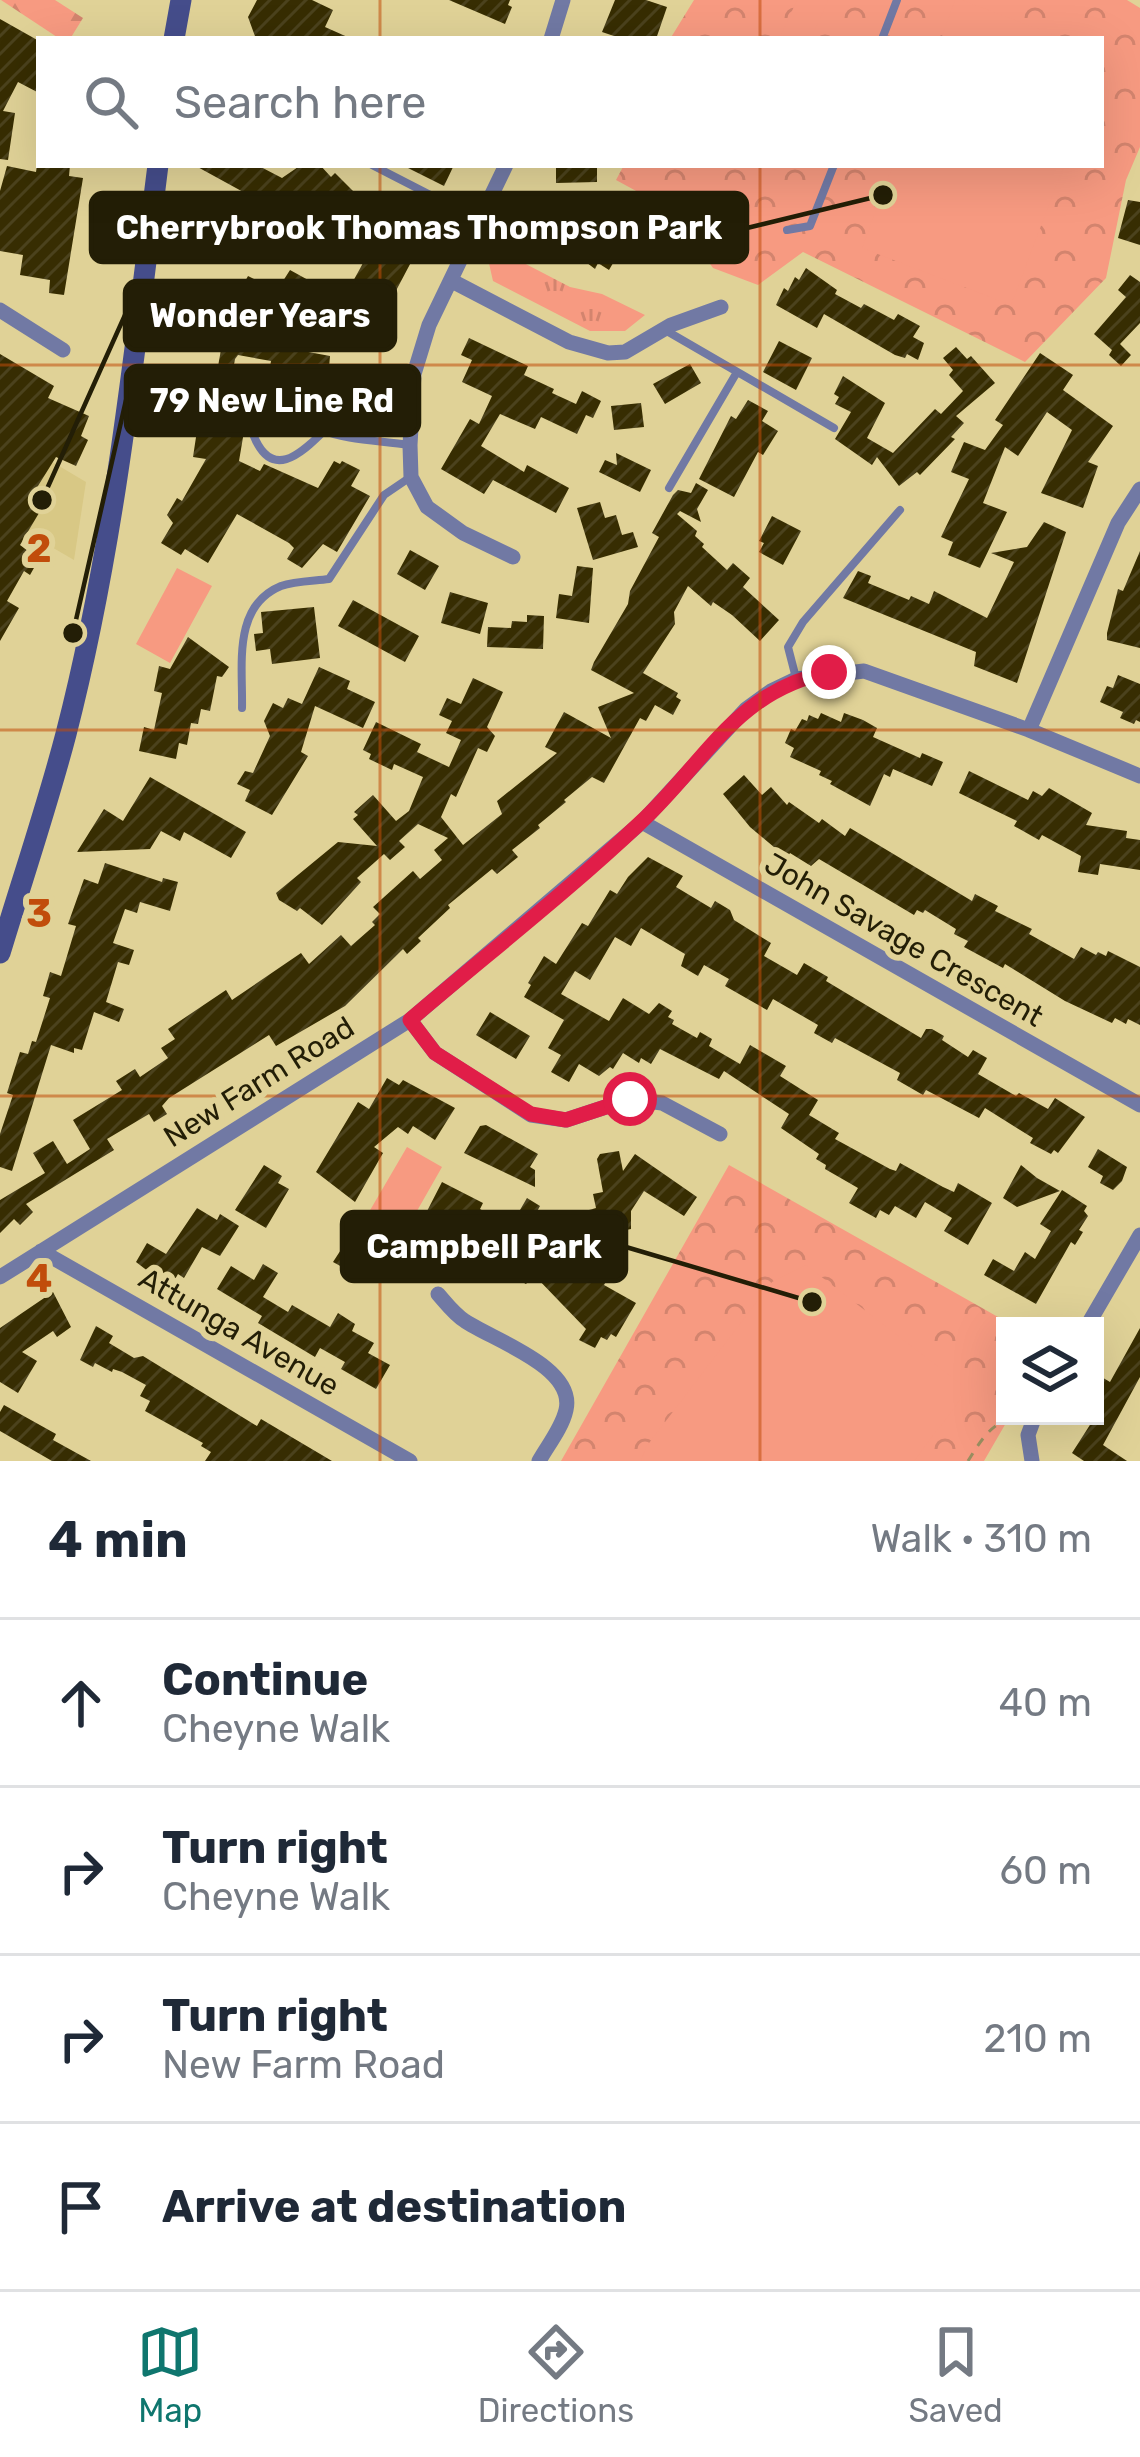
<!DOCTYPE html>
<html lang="en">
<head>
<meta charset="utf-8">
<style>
  :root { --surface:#fff; --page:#f6f6f7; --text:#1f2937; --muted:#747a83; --line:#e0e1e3; --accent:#0f766e }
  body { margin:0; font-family:Rubik,sans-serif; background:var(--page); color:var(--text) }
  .controls { position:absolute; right:36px; bottom:36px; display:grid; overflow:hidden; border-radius:0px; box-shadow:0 12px 48px #0002 }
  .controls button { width:108px; height:108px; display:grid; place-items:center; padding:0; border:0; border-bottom:3px solid var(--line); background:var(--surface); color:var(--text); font:60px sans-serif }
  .stop { position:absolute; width:36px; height:36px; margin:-27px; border:9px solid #e11d48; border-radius:50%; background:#fff }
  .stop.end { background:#e11d48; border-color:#fff; box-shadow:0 3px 12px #0008 }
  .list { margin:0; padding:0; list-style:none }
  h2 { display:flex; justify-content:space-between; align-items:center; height:156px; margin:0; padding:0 48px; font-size:51px }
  h2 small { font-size:39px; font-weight:400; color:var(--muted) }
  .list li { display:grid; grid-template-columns:78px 1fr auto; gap:36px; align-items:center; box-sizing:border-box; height:168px; padding:0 48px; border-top:3px solid var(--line) }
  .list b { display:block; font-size:45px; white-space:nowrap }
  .list p { margin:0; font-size:39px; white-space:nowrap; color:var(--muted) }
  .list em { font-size:39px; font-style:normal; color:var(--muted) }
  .icon { flex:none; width:66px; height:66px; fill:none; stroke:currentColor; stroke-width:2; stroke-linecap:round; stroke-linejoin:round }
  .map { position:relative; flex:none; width:1140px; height:1461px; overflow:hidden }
  .search { position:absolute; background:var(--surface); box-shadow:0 12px 48px #0002; left:36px; right:36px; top:36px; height:132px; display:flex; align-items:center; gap:30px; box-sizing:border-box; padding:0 42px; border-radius:0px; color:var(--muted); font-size:45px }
  .sheet { height:828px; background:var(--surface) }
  nav { display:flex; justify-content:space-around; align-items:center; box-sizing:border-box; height:168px; border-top:3px solid var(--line); background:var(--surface); font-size:33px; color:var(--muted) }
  nav a { display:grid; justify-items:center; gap:6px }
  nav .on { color:var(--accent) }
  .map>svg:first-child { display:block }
  .built { fill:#d8c885 }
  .grass { fill:url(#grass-tufts) }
  .forest { fill:url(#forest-firs) }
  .park { fill:url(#park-crowns) }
  .pitch { fill:#f79a81 }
  .building { fill:url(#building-hatch) }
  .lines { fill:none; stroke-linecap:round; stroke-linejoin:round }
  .path { stroke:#998e60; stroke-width:3; stroke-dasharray:9 9; stroke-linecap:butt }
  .lane { stroke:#7179a4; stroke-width:8 }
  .street { stroke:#7179a4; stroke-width:15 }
  .secondary { stroke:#454d8b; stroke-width:21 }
  .route { stroke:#e11d48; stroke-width:15 }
  .grid { fill:none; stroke:#c14d0b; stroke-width:3; stroke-opacity:0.55 }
  .labels { text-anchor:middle; stroke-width:12; stroke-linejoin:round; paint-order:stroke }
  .street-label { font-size:30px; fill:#231e06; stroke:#e0d297 }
  .grid-label { font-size:39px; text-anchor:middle; font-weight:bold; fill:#c14d0b; stroke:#e0d297; stroke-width:12; stroke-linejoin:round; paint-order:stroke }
  .leader { fill:none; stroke:#231e06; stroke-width:4.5 }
  .callout-dot { fill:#231e06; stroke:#e0d297; stroke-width:4.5 }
  .callout { fill:#231e06; stroke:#231e06; stroke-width:4.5 }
  .callout-label { font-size:33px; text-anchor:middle; font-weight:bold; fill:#fff }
</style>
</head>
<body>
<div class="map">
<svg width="1140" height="1461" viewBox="0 0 1140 1461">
  <defs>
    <pattern id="grass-tufts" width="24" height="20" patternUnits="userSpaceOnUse" patternTransform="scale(3)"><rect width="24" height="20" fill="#f79a81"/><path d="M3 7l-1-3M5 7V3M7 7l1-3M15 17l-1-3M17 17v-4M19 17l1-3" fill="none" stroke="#d3846e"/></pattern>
    <pattern id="forest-firs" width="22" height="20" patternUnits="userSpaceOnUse" patternTransform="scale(3)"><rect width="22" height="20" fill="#f79a81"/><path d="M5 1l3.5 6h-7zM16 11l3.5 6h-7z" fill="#d3846e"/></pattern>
    <pattern id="park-crowns" width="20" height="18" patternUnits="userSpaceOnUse" patternTransform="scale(3)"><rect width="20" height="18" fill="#f79a81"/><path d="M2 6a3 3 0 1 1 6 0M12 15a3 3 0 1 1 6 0" fill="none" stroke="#d3846e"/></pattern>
    <pattern id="building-hatch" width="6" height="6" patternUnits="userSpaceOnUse" patternTransform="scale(3)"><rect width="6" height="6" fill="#372d02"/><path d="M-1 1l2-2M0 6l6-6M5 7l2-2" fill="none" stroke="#4b421d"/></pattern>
  </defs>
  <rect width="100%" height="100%" fill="#e0d297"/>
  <!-- built -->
  <path class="built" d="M0,431l86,51 -12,78 -74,-43z"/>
  <!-- grass -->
  <path class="grass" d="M493,247l77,40 32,7 43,21 -20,16h-35l-97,-50 -5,-22z"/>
  <!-- forest -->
  <path class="forest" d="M1,0h54l28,18 -13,21h-10z"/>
  <!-- park -->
  <path class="park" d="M694,0h433l13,8v139l-14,33 -20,98 -81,84 -222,-110 -45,33 -45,-17 -42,-58 -55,-30 8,-15h477v-126h-431z
    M729,1165l285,161h-9v90h5l-26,45h-423z"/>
  <!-- pitch -->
  <path class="pitch" d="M797,0h31l-17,39 -30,-4z
    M955,0h7l103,39h-124z
    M893,165h171l-53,140 -149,-57z
    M177,568l35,18 -42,77 -34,-19z
    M407,1147l35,20 -37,65 -36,-20z
    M806,1265l156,120 1,11 -49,65h-273l5,-14 126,-165z"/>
  <!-- building -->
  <path class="building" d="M257,0h55l21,10 -8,17 27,12h-96l-8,-22z
    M449,0h61l-2,5 4,2 -7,17z
    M615,0h31l21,7 -11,32h-33l-21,-7z
    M0,19l39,22v52l-21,-11 -15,29 12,2 -7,47 -8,-1z
    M37,165h33l-1,11 14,2 -19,117 -15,-2 1,-13 -30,-5 3,-20 -23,-4v-60l7,-25 29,6z
    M194,165h63l25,13 19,-13h19l11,12 4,-4 27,27 -9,10 12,7 -11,22 -53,-28 -5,10z
    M402,165h52l-10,21z
    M556,165h41v17l-41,1z
    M551,196l56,24 26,-19 8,10 12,-9 26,35 -16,13 -4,-5 -12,10 -13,-17 -12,23 -6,-3 -7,12 -11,-7 -3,6 -17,-13 -45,-20z
    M1128,200l12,2v43l-22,-7z
    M230,226l32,17 -10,20 -32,-17z
    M394,236l24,13 -48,91 -94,-48 14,-22 49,27 3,-6 4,3 27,-49 12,7z
    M806,268l31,22 -2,4 26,14 3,-4 30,16 4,-6 22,12 -7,11 11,6 -6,17 -11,-6 -2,4 -10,-3 -71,-41 -7,14 -41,-23 8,-17 4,3 7,-14 4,3z
    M1130,275l10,7v41l-20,21 11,11 -10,11 -12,-11 3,-5 -18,-16 32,-37 -8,-7z
    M248,276l24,12 -20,38 54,12 -3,13 27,5 -1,12 44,7 -8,56 -23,-4 1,-9 -29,-5v-15l-11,-1 2,-18 -36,-6 2,-12 -33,-6 -3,4 -5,28 21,3 -12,71 21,10 4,-7 54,24 16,-27 6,3 2,-3 18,9 -9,16 19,10 -33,56 -14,-8 -21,24 -15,-9 7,-11 -5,-5 -52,-29 -29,49 -23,-14 -4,6 -20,-12 12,-20 -6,-8 10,-17 5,3 24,-42 -13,-2 13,-86 11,1 5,-28 -14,-2 6,-41 19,2z
    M469,338l59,28 -4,9 30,14 -2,4 24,11 6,-13 19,10 -8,17 -7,-3 -9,19 -36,-17 -6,12 -35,-15 -19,32 43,26 3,-7 42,23 -13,25 -63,-33 -9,14 -43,-25 29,-50 9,5 13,-28 -30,-14 10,-22 -11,-5z
    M779,341l33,17 -16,32 -33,-18z
    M956,347l11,12 4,-3 24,27 -39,33 8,7 -13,14 4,2 -35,36 -3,-3 -18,14 -22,-29 -5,8 -37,-26 16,-27 -16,-8 4,-7 -5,-3 9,-18 42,27 -18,35 26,15 42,-44 6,5 22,-23 -14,-16 4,-5 -10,-12z
    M1040,353l33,22 -10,15 50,36 -25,36 10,4 -15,42 -42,-15 31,-63 -25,-18 -29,44 -13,-9 -22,56 24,9 -27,56 -32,-13 5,-13 -12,-5 28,-58 -18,-7 13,-30 21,8 18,-25 -8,-5z
    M0,354l54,32 -6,12 41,18 -8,20 7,4 -12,26 -20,-9 -28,45 11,11 -19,32 19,14 -9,16 -6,-4 -17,30 12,7 -19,33z
    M690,364l11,19 -36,21 -12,-20z
    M748,400l20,11 -6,10 16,10 -15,24 -5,-3 -24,45 -35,-18 32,-63 5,3z
    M641,403l3,24 -30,3 -3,-24z
    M616,453l35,17 -11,22 -41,-20 6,-12 12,5z
    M696,483l12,7 -11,19 4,13 -21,-11 -3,3 20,17 -2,5 9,8 -2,3 25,23 6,-7 17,15 -7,9 36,33 -19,21 -28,-26 -19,-13 -2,4 -23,-20 -14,26 1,12 -32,49 35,20 -2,4 5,3 -8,15 -18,-10 -9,16 -6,-3 -36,65 -12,-6 -28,23 2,2 -28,23 2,3 -28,22 6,7 -21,17 -5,-5 -44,36 2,3 -32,30 3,3 -14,13 -4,-5 -58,57 -69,40 -7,-11 -100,63 -7,8 5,8 -13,8 -5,-8 -42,25 7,11 -88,54 7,8 -13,13 -6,-6 -14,14v-33l45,-27 -12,-20 20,-12 14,23 23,-15 -17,-29 49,-30 -6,-9 19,-12 5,8 28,-19 -7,-10 14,-9 -7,-10 58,-39 6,10 69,-47 8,11 32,-29 10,11 24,-21 -3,-3 8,-8 -7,-7 40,-36 7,8 22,-19 -8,-10 14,-12 -30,-14 -19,17 6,6 -15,13 -6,-6 -27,24 4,4 -39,43 -22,-17 -3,3 -18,-11 -3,-7 62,-51 39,4 -24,-27 5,-4 -4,-3 19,-17 23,26 13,-10 14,-34 -29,-13 -2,6 -23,-11 2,-5 -8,-4 13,-28 45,22 -4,8 32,15 12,-27 -15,-7 6,-12 -13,-6 8,-17 14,6 12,-26 30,14 -16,35 8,9 -8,16 -9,-4 -22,49 -5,-3 -10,23 22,28 39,-31 -5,-13 60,-48 -12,-6 19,-35 47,26 -13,-31 36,-14 -43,-23 3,-8 34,-58 2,-13 29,-54 -7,-4 21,-38 5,-5 13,3z
    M600,502l5,16 11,-3 6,20 11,-3 5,15 -45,13 -16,-52z
    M772,516l29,15 -18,34 -24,-13 5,-9 -5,-2z
    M1044,522l22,10 -49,151 -43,-17 2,-14 -133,-54 15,-27 13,5 -3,7 41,17 2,-4 18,8 5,-13 53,27 27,-56 -23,-9 36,-6z
    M410,550l29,16 -14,24 -28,-16z
    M1140,551v97l-33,-8v-7l11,-44 5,2z
    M577,566l16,2 -4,55 -33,-5 3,-24 13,2z
    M450,592l38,11 -8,31 -39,-11z
    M353,600l66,36 -14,26 -67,-36z
    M314,607l6,51 -48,6 -2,-15 -14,2 -2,-17 9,-1 -2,-21z
    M527,615l17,1 -1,33 -56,-2 1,-20 23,1 1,-7 15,1z
    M188,637l41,30 -7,10 -5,-1 -7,35 -9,-2 -3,15 -7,-1 -4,22 -8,-2 -3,16 -37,-8 5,-24 10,3 8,-37 -8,-2 5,-25 11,3z
    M319,667l31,14 -3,8 28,13 -12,26 -48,-22 -14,46 7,4 -36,59 -27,-14 5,-11 -13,-6 8,-13 8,2 17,-37 -6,-15 9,-18 10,5 5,-10 14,6z
    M1118,675l22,9v38l-4,-2 -2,4 -14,-6 3,-6 -23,-10 7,-16 6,2z
    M821,713l20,9 3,-9 19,7 14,8 -4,9 47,21 2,-5 21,9 -11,24 -39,-17 -3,8 -6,-3 -14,32 -40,-22 2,-3 -13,-6 2,-4 -31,-14 4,-9 -9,-5 6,-14 4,2 7,-12 5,2 2,-6 9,4z
    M969,771l59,29 5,-9 9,5 7,-8 43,25 -6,12 41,6 -1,7 14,2v30l-40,-6 -2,11 -20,-3 3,-16 -39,-21 -3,5 -25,-14 3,-5 -58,-28z
    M744,775l18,20 9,-8 16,18 2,-3 30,21 3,-4 23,17 5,-8 122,73 3,-7 23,12 -3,5 37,18 -3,5 45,25 7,-12 15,8 2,-3 8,4 2,-5 32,16v58l-12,-6 -2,5 -11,-6 -3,5 -47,-22 -60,-37 -2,4 -39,-21 4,-6 -14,-7 2,-5 -31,-19 -2,3 -6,-3 -3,5 -95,-56 -8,7 -21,-13 -3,5 -37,-31 -27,-33z
    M150,777l96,55 -15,26 -47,-26 -4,9 -19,-10 -11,18 -73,3 27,-43 19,12z
    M648,857l35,19 -7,11 35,21 4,-7 15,9 4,10 37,23 -7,13 33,19 7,-12 24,14 -2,4 95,57 5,-9h6l12,7 -2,4 26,17 5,-7 14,8 -9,16 38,22 3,-3 29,16 7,-11 30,19 -27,36 -4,-3 -3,4 -21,-11 3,-5 -48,-30 -6,10 -53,-28 -3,5 -26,-15 3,-7 -65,-35 -3,5 -18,-10 4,-8 -45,-26 -6,11 -42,-24 4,-7 -25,-14 -6,11 -17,-10 4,-12 -44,-26 -10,18 -16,-9 -25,43 -15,-9 -14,23 48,27 14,-23 26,16 10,-11 13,8 -4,6 6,3 -2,4 25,14 3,-6 12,7 -3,7 31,18 10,-19 36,21 -6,10 38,24 -9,15 30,18 -4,6 55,30 6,2 4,-8 43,24 11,5 4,-9 34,20 -24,42 -24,-14 8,-13 -27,-16 -9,16 -21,-12 -6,9 -9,-5 -4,8 -27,-15 9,-15 -33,-19 1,-4 -10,-6 3,-5 -38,-26 8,-14 -65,-43 -5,8 -59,-30 -9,15 -10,-6 -2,5 -16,-10 -10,16 -3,-2 -11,9 -20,-12 -10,18 -18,-10 10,-17 -13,-7 16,-28 -40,-23 7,-12 -3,-2 16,-27 12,8 26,-41 6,3 22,-36 7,4 11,-17z
    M105,863l57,19 1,-4 15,4 -8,29 -30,-9 -3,11 -12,-4 -12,34 21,7 -5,15 -11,-3 -12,40 18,7 -5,13 -25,-10 -12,38 -8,-2v5l-23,-8 -39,126 -12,-4v-33l13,-39 -6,-2 13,-41 8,2 4,-13 4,1 14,-44 -7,-2 7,-24 11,4 15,-50 -8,-2 16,-45 14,5z
    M490,1012l40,24 -14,23 -40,-24z
    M387,1078l12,7 4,-5 52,28 -20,32 -22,-14 -5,8 -10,-7 -24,20 9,6 -28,49 -39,-30 42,-70 11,7z
    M486,1125l52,29 -8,13 5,3v17l-71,-34 16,-27z
    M1098,1149l29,18 -5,14 -9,9 -13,-7 3,-7 -15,-9z
    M619,1151l4,20 12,-17 62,43 -13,19 -40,-25 -13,20v18l-25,5 -14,-10 -3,-14 7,-2 -3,-14 10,-2 -6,-33 3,-5z
    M264,1165l18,11 -4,7 11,6 -23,39 -31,-18z
    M1021,1165l16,13 23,13 -43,16 -14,-9z
    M442,1182l41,21 -3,6 30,18 17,-29 13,8 -18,33 30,18 5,-8 26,15 24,-21 16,10 -19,32 32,18 -20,34 -5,-3 -4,6 -6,-3 -6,11 -16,-8 7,-11 -52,-54 -8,9 -19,-10 3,-6 -86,-51z
    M1062,1190l25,16 -3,5 4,5 -9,14 4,2 -8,13 -4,-3 -35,62 -52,-29 9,-16 21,12 11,-19 10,7 16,-28 -11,-7z
    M197,1208l20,12 3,-6 19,12 -19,30 -18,-9 -18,31 -6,-4 -8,14 -34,-26 11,-19 19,11z
    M359,1222l19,12 -23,40 -22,-12z
    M263,1264l15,9 -15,24 25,15 4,-7 38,22 8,-14 17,11 -3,7 22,12 -6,10 22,12 -14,24 -35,-20 4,-7 -25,-14 -5,9 -57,-34 4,-7 -45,-27 14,-23 23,14z
    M53,1292l18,35 -14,10 -4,-6 -31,21 15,9 -19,32 -18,-11v-54z
    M96,1326l17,10 -4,7 25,15 9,-2 114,70 4,-7 71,42h-127l6,-9 -10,-6 2,-3 -58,-32 5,-10 -10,-5 6,-11 -24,-13 -9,-3 -1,3 -17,-9 -2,4 -13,-7z
    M1140,1328v49l-37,68 24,16h-43l-12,-8 23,-36v-44l15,9z
    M4,1405l52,29 -3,6 38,21h-39l-52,-30v-19z"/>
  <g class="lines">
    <!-- path -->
    <path class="path" d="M968,1461c13,-21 23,-38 48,-45"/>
    <!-- lane -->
    <path class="lane" d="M882,39l15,-39
      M372,165l107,55
      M787,230l23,-4 24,-61
      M665,330l169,98
      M324,431c-24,24 -53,50 -71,3l13,-27c36,-9 32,10 57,23 19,10 63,11 85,15
      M669,488l68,-116
      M796,678l-8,-31 15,-25 97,-112
      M242,708c1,-42 -10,-102 39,-122 14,-5 33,-5 48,-7l55,-84 25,-17"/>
    <!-- street -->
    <path class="street" d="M551,39l12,-39
      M506,165l-77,160 -15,49 -4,71 1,32 16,30 36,26 50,24
      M452,281l117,61 39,11 17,-1 46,-27 50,-18
      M0,310l63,40
      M1029,730l89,-207 22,-34
      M642,822l498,283
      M410,1020l25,33 96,62 35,5 64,-21 32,4 58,31
      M41,1251l369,210
      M0,1277l410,-257 232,-198 104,-113 25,-18 25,-12 68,-8 165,59 111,46
      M438,1294c8,9 16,20 27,27 28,19 111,46 101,89 -4,18 -18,35 -27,51
      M1087,1326l53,-91
      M1032,1461l-4,-26 7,-19"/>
    <!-- secondary -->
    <path class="secondary" d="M174,39l7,-39
      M0,953c22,-73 47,-146 66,-219 48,-186 68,-379 92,-569"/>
  </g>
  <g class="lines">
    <!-- route -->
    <path class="route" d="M630,1099l-64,21 -35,-6 -96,-61 -25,-33c76,-65 157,-128 230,-197 65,-60 95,-132 189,-151"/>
  </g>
  <!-- grid -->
  <path class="grid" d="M380,0v39M760,0v39M380,165v1296M760,165v1296M0,365h1140M0,730h1140M0,1096h1140"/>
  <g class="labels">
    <!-- street labels -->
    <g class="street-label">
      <text transform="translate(904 940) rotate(30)" y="10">John Savage Crescent</text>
      <text transform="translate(259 1082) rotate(-32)" y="10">New Farm Road</text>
      <text transform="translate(239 1332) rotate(30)" y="10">Attunga Avenue</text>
    </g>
  </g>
  <g class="grid-label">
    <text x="39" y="562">2</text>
    <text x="39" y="927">3</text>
    <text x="39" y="1292">4</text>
  </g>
  <!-- callouts -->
  <path class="leader" d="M883 195L747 228M42 500L125 315M73 633L126 400M812 1302L626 1247"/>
  <g class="callout-dot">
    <circle cx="883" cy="195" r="12"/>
    <circle cx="42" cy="500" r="12"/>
    <circle cx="73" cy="633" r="12"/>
    <circle cx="812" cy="1302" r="12"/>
  </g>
  <g class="callout">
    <rect x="91" y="193" width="656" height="69" rx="12"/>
    <rect x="125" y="281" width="270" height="69" rx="12"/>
    <rect x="126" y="366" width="293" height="69" rx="12"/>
    <rect x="342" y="1212" width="284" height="69" rx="12"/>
  </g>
  <g class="callout-label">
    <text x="419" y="239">Cherrybrook Thomas Thompson Park</text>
    <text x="260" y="327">Wonder Years</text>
    <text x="272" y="412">79 New Line Rd</text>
    <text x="484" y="1258">Campbell Park</text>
  </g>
</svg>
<div class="controls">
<button><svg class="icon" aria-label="layers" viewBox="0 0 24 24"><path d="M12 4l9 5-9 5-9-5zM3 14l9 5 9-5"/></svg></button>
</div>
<div class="stop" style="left:630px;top:1099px"></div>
<div class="stop end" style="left:829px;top:672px"></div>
<div class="search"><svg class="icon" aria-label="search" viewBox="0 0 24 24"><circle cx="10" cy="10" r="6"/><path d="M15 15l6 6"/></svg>Search here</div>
</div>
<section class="sheet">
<h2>4 min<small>Walk · 310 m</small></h2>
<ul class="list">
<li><svg class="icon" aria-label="ahead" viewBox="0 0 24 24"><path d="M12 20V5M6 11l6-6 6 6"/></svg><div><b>Continue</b><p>Cheyne Walk</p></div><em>40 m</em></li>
<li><svg class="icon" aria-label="right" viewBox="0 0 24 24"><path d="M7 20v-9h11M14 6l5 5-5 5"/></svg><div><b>Turn right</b><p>Cheyne Walk</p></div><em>60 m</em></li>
<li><svg class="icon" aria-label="right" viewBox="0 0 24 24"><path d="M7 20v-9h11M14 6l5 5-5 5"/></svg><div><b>Turn right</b><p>New Farm Road</p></div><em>210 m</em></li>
<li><svg class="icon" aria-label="arrive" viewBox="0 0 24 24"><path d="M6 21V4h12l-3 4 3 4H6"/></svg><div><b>Arrive at destination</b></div></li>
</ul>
</section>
<nav>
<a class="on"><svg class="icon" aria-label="map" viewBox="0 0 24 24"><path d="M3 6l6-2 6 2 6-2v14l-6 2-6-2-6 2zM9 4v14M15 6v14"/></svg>Map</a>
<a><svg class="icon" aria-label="directions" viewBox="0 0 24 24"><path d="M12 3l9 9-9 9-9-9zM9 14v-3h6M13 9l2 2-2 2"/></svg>Directions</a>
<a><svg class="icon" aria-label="saved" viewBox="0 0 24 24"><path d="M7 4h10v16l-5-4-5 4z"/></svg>Saved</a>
</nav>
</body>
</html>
